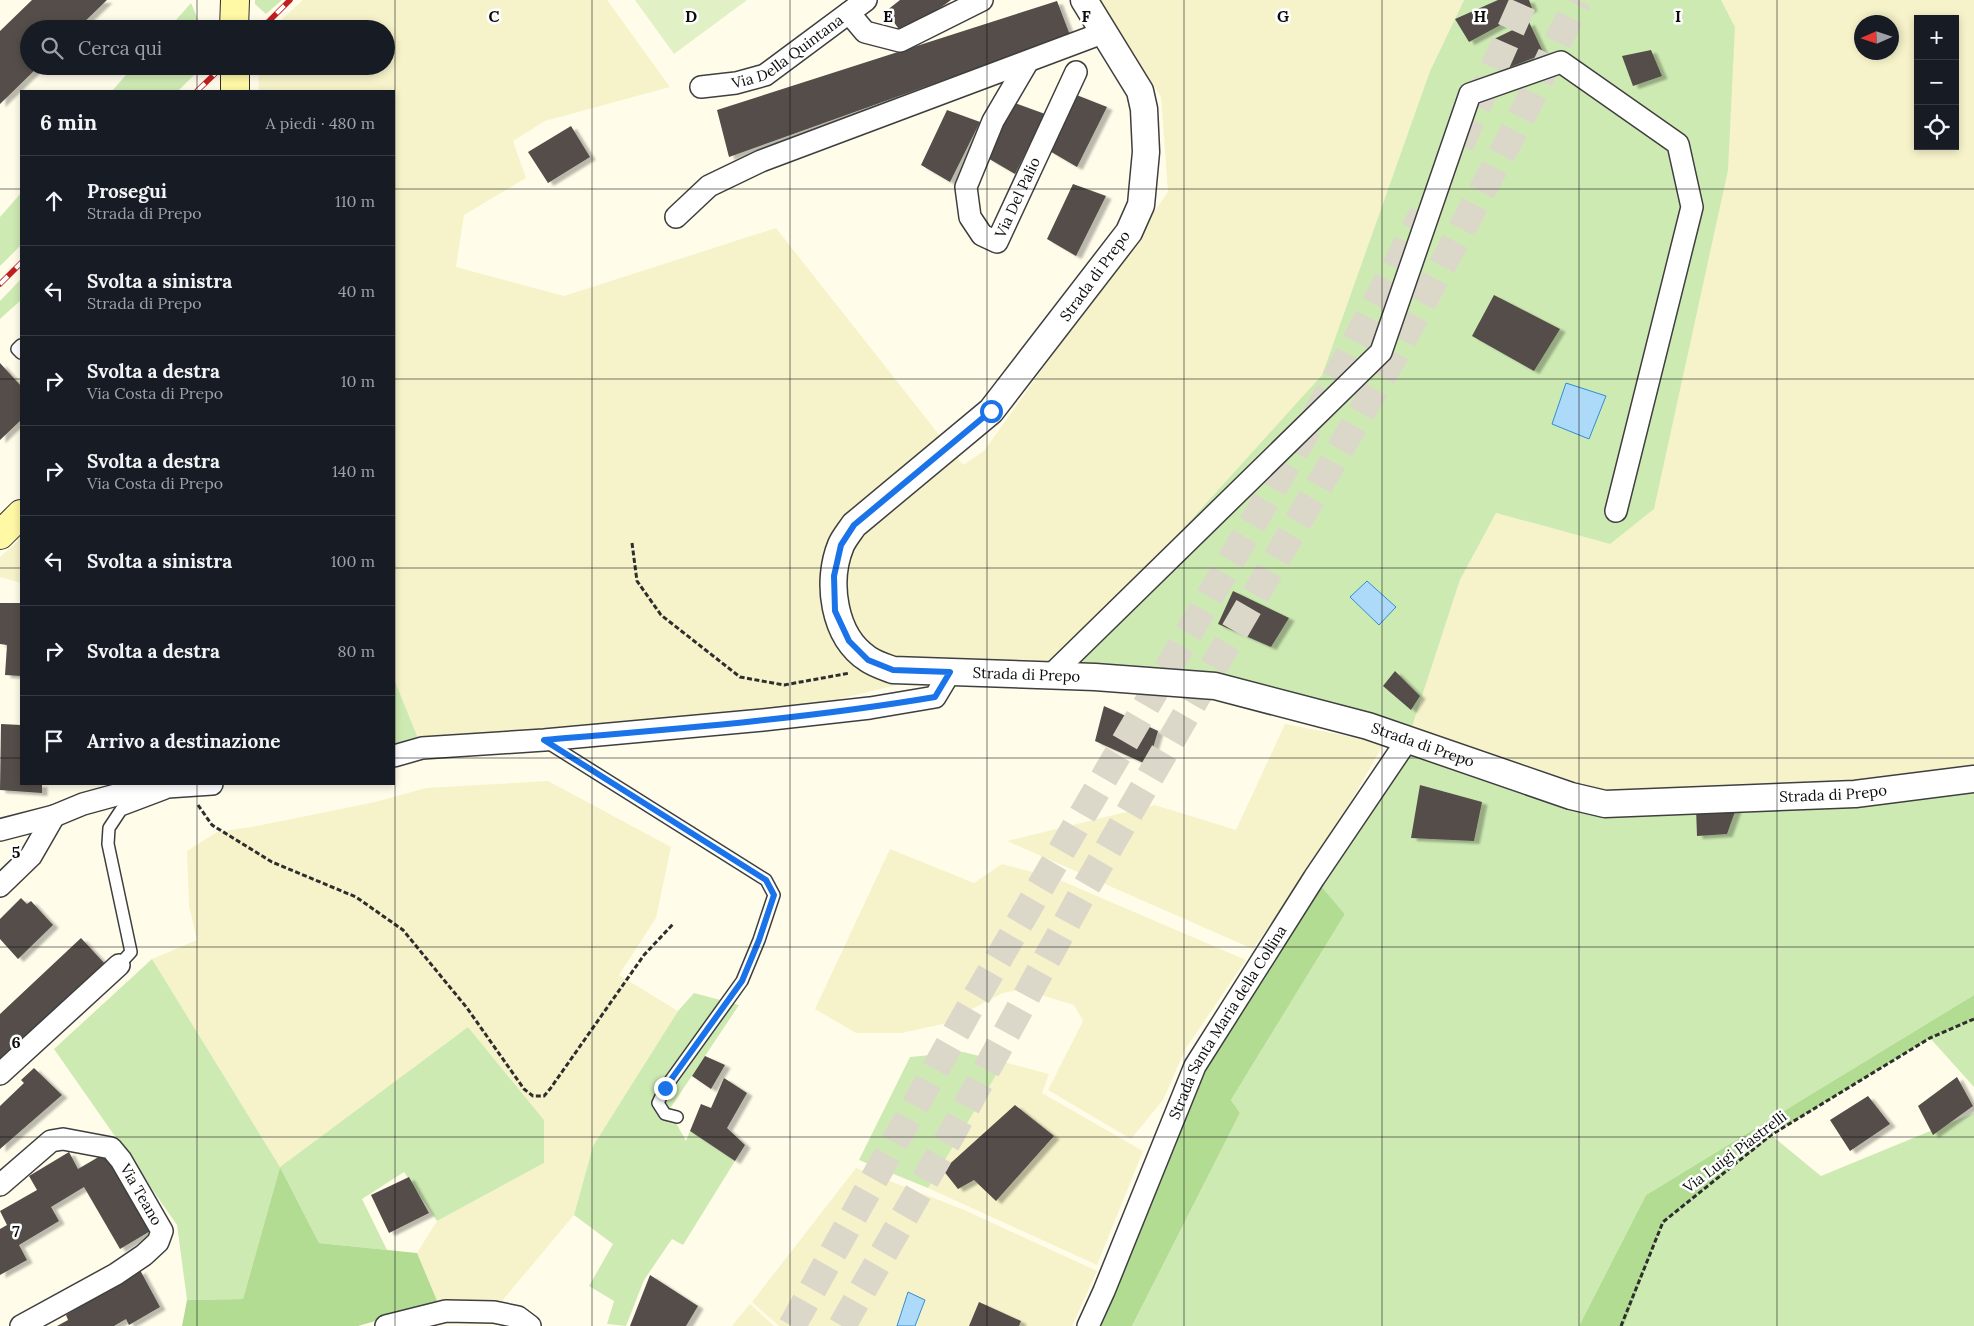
<!DOCTYPE html>
<html lang="it">
<head>
<meta charset="utf-8">
<style>
  :root { --surface:#171b24; --page:#20242c; --text:#f1f3f6; --muted:#9ea1a6; --line:#363941 }
  body { margin:0; font-family:Lora,serif; background:var(--page); color:var(--text) }
  .controls { position:absolute; right:15px; top:15px; display:grid; overflow:hidden; border-radius:0px; box-shadow:0 2px 8px #0003 }
  .controls button { width:45px; height:45px; display:grid; place-items:center; padding:0; border:0; border-bottom:1px solid var(--line); background:var(--surface); color:var(--text); font:25px sans-serif }
  .compass { position:absolute; left:1854px; top:15px; width:45px; height:45px; border-radius:50%; background:var(--surface); box-shadow:0 2px 8px #0003; rotate:267deg }
  .stop { position:absolute; width:15px; height:15px; margin:-11px; border:4px solid #1a73e8; border-radius:50%; background:#fff }
  .stop.end { background:#1a73e8; border-color:#fff; box-shadow:0 1px 5px #0008 }
  .list { margin:0; padding:0; list-style:none }
  h2 { display:flex; justify-content:space-between; align-items:center; height:65px; margin:0; padding:0 20px; font-size:21px }
  h2 small { font-size:16px; font-weight:400; color:var(--muted) }
  .list li { display:grid; grid-template-columns:32px 1fr auto; gap:15px; align-items:center; box-sizing:border-box; height:90px; padding:0 20px; border-top:1px solid var(--line) }
  .list b { display:block; font-size:19px; white-space:nowrap }
  .list p { margin:0; font-size:16px; white-space:nowrap; color:var(--muted) }
  .list em { font-size:16px; font-style:normal; color:var(--muted) }
  .icon { flex:none; width:28px; height:28px; fill:none; stroke:currentColor; stroke-width:2; stroke-linecap:round; stroke-linejoin:round }
  .map { position:relative; flex:none; width:1974px; height:1326px; overflow:hidden }
  .search { position:absolute; background:var(--surface); box-shadow:0 2px 8px #0003; left:20px; top:20px; width:375px; height:55px; display:flex; align-items:center; gap:12px; box-sizing:border-box; padding:0 18px; border-radius:28px; color:var(--muted); font-size:19px }
  .panel { position:absolute; background:var(--surface); box-shadow:0 2px 8px #0003; left:20px; top:90px; width:375px; height:695px; border-radius:0px }
  .map>svg:first-child { display:block }
  .farmland { fill:#f6f3ca; fill-rule:evenodd }
  .green { fill:#ceeab3 }
  .forest { fill:#b1dc92 }
  .pitch { fill:#e1f1c5 }
  .water { fill:#addaf8; stroke:#318dd2 }
  .building { fill:#554d48; filter:url(#shadow) }
  .lines { fill:none; stroke-linecap:round; stroke-linejoin:round }
  .motorway-tunnel { stroke:#dbd8c9; stroke-width:28; stroke-dasharray:28 14; stroke-linecap:butt }
  .service-casing { stroke:#3f3f3f; stroke-width:14 }
  .minor-casing { stroke:#3f3f3f; stroke-width:24 }
  .tertiary-casing { stroke:#3f3f3f; stroke-width:29 }
  .secondary-casing { stroke:#2e2e2e; stroke-width:30 }
  .path { stroke:#2e2e2e; stroke-width:3; stroke-dasharray:5 2.5; stroke-linecap:butt }
  .service { stroke:#fff; stroke-width:11 }
  .minor { stroke:#fff; stroke-width:21 }
  .tertiary { stroke:#fff; stroke-width:26 }
  .secondary { stroke:#fff8a5; stroke-width:28 }
  .rail-casing { stroke:#c01f22; stroke-width:5.5 }
  .rail { stroke:#fff; stroke-width:4; stroke-dasharray:11; stroke-linecap:butt }
  .route { stroke:#1a73e8; stroke-width:6 }
  .grid { fill:none; stroke:#0c0c0c; stroke-width:1; stroke-opacity:0.55 }
  .labels { text-anchor:middle; stroke-width:5; stroke-linejoin:round; paint-order:stroke }
  .street-label { font-size:15px; fill:#0c0c0c; stroke:#fff }
  .grid-label { font-size:16px; text-anchor:middle; font-weight:bold; fill:#0c0c0c; stroke:#fff; stroke-width:5; stroke-linejoin:round; paint-order:stroke }
</style>
</head>
<body>
<div class="map">
<svg width="1974" height="1326" viewBox="0 0 1974 1326">
  <defs>
    <filter id="shadow"><feDropShadow dx="5.5" dy="3" stdDeviation="1" flood-color="#0004"/></filter>
  </defs>
  <rect width="100%" height="100%" fill="#fffcea"/>
  <!-- farmland -->
  <path class="farmland" d="M303,0h304l63,87 -125,34 -32,20 13,37 -62,37 -8,52 108,29 212,-68 187,237 21,-14 184,-259 -7,-95 -61,-97h364l-34,71 -108,304 -272,301 -100,-4 -205,50 -323,26 -28,-69v-588h-135l-1,-25h128v-37h-115z
    M1721,0h253v779l-369,25 -197,-65 52,-159 36,-67 114,31 125,-516zM1918,19h37v127h-37zM1862,22h30v30h-30z
    M21,525v58l-21,-6v-20l18,-16 -7,-6z
    M1285,724l99,19 -60,106 -71,100 -246,-108 148,-36 81,25z
    M548,781l123,66 -15,71 -37,57 59,36 -85,135 -19,69 -77,92 -59,-4 -21,-50 20,-32 107,-58v-43l-76,-93 -188,140 -128,-208 45,-19 -8,-34 -2,-55 30,-19 40,-6 118,-24 51,-14z
    M890,849l84,34 28,-19 53,14 191,82 -60,88 -23,52 -32,39 -83,-49 35,-69 -9,-16 -53,-16 -18,4 -60,31 -42,9h-45l-41,-24z
    M1004,1062l45,12 -7,19 101,58 -46,114 -169,-77z
    M856,1168l106,41 135,62 -25,55h-293l-27,-24z
    M750,1304l24,22h-42z"/>
  <!-- green -->
  <path class="green" d="M255,0h27l-16,14 -11,-10z
    M1464,0h257l14,27 -7,143 -74,339 -44,35 -114,-31 -36,67 -52,159 163,57 403,-17v216l-328,200 -67,131h-447l108,-213 -9,-13 114,-186 -31,-36 93,-139 -192,-53 -165,-10 272,-301 108,-304z
    M191,3l11,26h-34z
    M134,66h69l-25,25h-66z
    M21,193v52l-21,21v-49z
    M21,279v21l-21,19v-18z
    M394,679l28,69 -28,8z
    M152,959l128,208 188,-140 76,93v43l-107,58 -33,-49 -42,27 25,51 -68,-7 -39,-76 -37,132 -56,1 -10,-75 -123,-176z
    M694,993l45,12 -70,105 17,31 4,-10 45,30 -52,84 -11,-6 -28,41 -18,46 -19,-2 7,-23 -25,-15 24,-42 -39,-29 19,-69 85,-135z
    M1974,1019v68l-44,-49z
    M963,1052l41,10 -76,126 -69,-28 51,-103z
    M1974,1113v213h-350l39,-104 108,-87 50,41z"/>
  <!-- forest -->
  <path class="forest" d="M1314,878l31,36 -114,186 9,13 -108,213h-44l107,-260z
    M1974,995v24l-44,19 -159,97 -108,87 -39,104h-45l67,-131z
    M280,1167l39,76 98,10 21,50 -80,23h-176l5,-26 56,-1z"/>
  <!-- pitch -->
  <path class="pitch" d="M635,0h112l-73,54z"/>
  <!-- water -->
  <path class="water" d="M1566,383l40,13 -17,43 -37,-15z
    M1367,581l29,26 -17,18 -29,-28z
    M908,1292l17,8 -10,26h-18z"/>
  <!-- building -->
  <path class="building" d="M32,0h75l-30,29h-48v37h10l-39,38v-73z
    M900,0h51l-48,35 -17,-24z
    M1498,0h31l3,8 -63,34 -14,-23z
    M1057,1l13,34 -341,122 -12,-47z
    M1529,22l15,32 -39,15 -11,-30z
    M1651,50l11,26 -29,10 -11,-30z
    M1074,94l33,13 -30,60 -29,-17z
    M1012,102l33,12 -30,60 -29,-17z
    M947,110l33,12 -30,60 -29,-17z
    M571,126l19,31 -42,26 -20,-31z
    M1073,184l33,12 -30,60 -29,-17z
    M1494,295l66,34 -26,42 -62,-35z
    M0,363l21,23v34l-21,20z
    M1233,591l56,27 -18,29 -53,-23z
    M0,603h21v73l-16,-1 2,-30 -7,-1z
    M1395,671l25,25 -9,14 -28,-24z
    M1104,706l54,25 -10,34 -53,-24z
    M1,724l20,1v59h21v9l-42,-3z
    M1420,785l62,17 -8,39 -63,-3z
    M1737,806l-10,28 -30,2 -1,-28z
    M21,898l6,6 4,-3 22,24 -35,34 -18,-20v-20z
    M81,938l25,27 -106,99v-50z
    M705,1056l20,9 -14,24 -19,-13z
    M34,1068l28,27 -62,54v-43l24,-23 -3,-3z
    M1957,1077l16,29 -40,29 -15,-29z
    M724,1078l23,15 -20,35 18,17 -10,16 -45,-30 11,-27 10,4z
    M1868,1096l22,28 -40,27 -20,-31z
    M1015,1105l39,31 -58,65 -22,-21 -16,9 -15,-19z
    M69,1152l9,17 29,-17 45,78 -32,19 -36,-62 -33,20 8,14 -40,24 8,15 -27,15v-46l7,-4 -7,-14 37,-21 -8,-14z
    M409,1177l20,36 -40,20 -18,-38z
    M140,1270l20,37 -31,18 -3,-6 -12,7h-57l11,-6 -2,-5z
    M650,1275l48,31 -12,20h-56z
    M979,1302l42,19 -2,5h-50z"/>
  <g class="lines">
    <!-- motorway-tunnel -->
    <path class="motorway-tunnel" d="M1460,145l64,-145
      M792,1326l176,-315 360,-617 95,-180
      M842,1326l110,-193 133,-244 308,-531 130,-244 55,-114"/>
    <!-- service casing -->
    <g class="service-casing">
      <path id="service" d="M21,345l-4,4 4,4
        M545,741l221,139 8,15 -15,45 -17,41 -77,107 -7,15 7,11 12,3
        M119,965l12,-13 -23,-108 1,-16 12,-18 45,-17"/>
    </g>
    <!-- minor casing -->
    <g class="minor-casing">
      <g id="minor">
        <path d="M849,13l16,19 35,9 82,-41"/>
        <path id="s1" d="M1027,63l-34,58 -27,66 4,30 12,18 15,7 79,-170"/>
        <path id="s2" d="M701,87l35,-4 29,-8 101,-75"/>
        <path d="M676,217l33,-31 52,-25 344,-129"/>
        <path d="M1050,676l331,-324 89,-258 91,-32 117,82 14,63 -76,304"/>
        <path d="M394,756l28,-8 122,-8 219,-20 107,-12 65,-11 15,-25"/>
        <path d="M0,830l54,-14 29,-12 55,-15 74,-5"/>
        <path d="M0,886l31,-30 23,-40"/>
        <path d="M0,1074l119,-109"/>
        <path id="s3" d="M0,1185l51,-44 12,-2 48,9 10,12 41,71 -4,11 -14,13 -28,19 -95,52"/>
        <path d="M386,1326l60,-15 48,1 24,5 12,9"/>
        <path id="s4" d="M1088,1326l16,-35 91,-225 119,-188 94,-139"/>
      </g>
    </g>
    <!-- tertiary casing -->
    <g class="tertiary-casing">
      <g id="tertiary">
        <path id="s5" d="M1084,0l56,91 4,18 2,43 -5,53 -12,27 -138,179 -137,114c-4,6 -10,13 -13,20 -15,36 -8,91 27,114 7,5 17,8 25,11l202,7 120,9 153,40 203,70 34,8 250,-10 119,-15"/>
      </g>
    </g>
    <!-- secondary casing -->
    <g class="secondary-casing">
      <path id="secondary" d="M234,29l1,-29
        M235,66v25
        M0,535l21,-21"/>
    </g>
    <!-- path -->
    <path class="path" d="M632,543l5,38 24,34 79,62 44,8 66,-12
      M198,805l14,20 60,37 84,35 47,33 64,78 57,81 9,7h11l6,-7 94,-134 30,-32
      M1621,1326l42,-104 108,-87 159,-97 44,-19"/>
    <!-- service -->
    <use href="#service" class="service"/>
    <!-- minor -->
    <use href="#minor" class="minor"/>
    <!-- tertiary -->
    <use href="#tertiary" class="tertiary"/>
    <!-- secondary -->
    <use href="#secondary" class="secondary"/>
    <!-- rail casing -->
    <g class="rail-casing">
      <path id="rail" d="M261,29l29,-29
        M197,91l26,-25
        M0,284l21,-21"/>
    </g>
    <!-- rail -->
    <use href="#rail" class="rail"/>
  </g>
  <g class="lines">
    <!-- route -->
    <path class="route" d="M665,1088l77,-107 17,-41 15,-45 -8,-15 -222,-140c130,-11 261,-21 391,-43l15,-25 -57,-2 -25,-10 -19,-19 -14,-30 -1,-35 7,-31 13,-20 137,-114"/>
  </g>
  <!-- grid -->
  <path class="grid" d="M197,0v29M395,0v1326M592,0v1326M790,0v1326M987,0v1326M1184,0v1326M1382,0v1326M1579,0v1326M1777,0v1326M197,66v25M0,189h21M394,189h1580M0,379h21M394,379h1580M0,568h21M394,568h1580M0,758h21M394,758h1580M197,784v542M0,947h1974M0,1137h1974"/>
  <g class="labels">
    <!-- street labels -->
    <g class="street-label">
      <text dy="5" stroke="none"><textPath href="#s2" startOffset="96">Via Della Quintana</textPath></text>
      <text dy="5" stroke="none"><textPath href="#s1" startOffset="256">Via Del Palio</textPath></text>
      <text transform="translate(1095 276) rotate(-54)" y="5">Strada di Prepo</text>
      <text dy="5" stroke="none"><textPath href="#s5" startOffset="966">Strada di Prepo</textPath></text>
      <text dy="5" stroke="none"><textPath href="#s5" startOffset="1371">Strada di Prepo</textPath></text>
      <text dy="5" stroke="none"><textPath href="#s5" startOffset="1791">Strada di Prepo</textPath></text>
      <text dy="5" stroke="none"><textPath href="#s4" startOffset="335">Strada Santa Maria della Collina</textPath></text>
      <text transform="translate(1735 1152) rotate(-37)" y="5">Via Luigi Piastrelli</text>
      <text dy="5" stroke="none"><textPath href="#s3" startOffset="184">Via Teano</textPath></text>
    </g>
  </g>
  <g class="grid-label">
    <text x="494" y="22">C</text>
    <text x="691" y="22">D</text>
    <text x="888" y="22">E</text>
    <text x="1086" y="22">F</text>
    <text x="1283" y="22">G</text>
    <text x="1480" y="22">H</text>
    <text x="1678" y="22">I</text>
    <text x="16" y="858">5</text>
    <text x="16" y="1048">6</text>
    <text x="16" y="1237">7</text>
  </g>
</svg>
<div class="controls">
<button>+</button>
<button>−</button>
<button><svg class="icon" aria-label="locate" viewBox="0 0 24 24"><circle cx="12" cy="12" r="6"/><path d="M12 2v4M12 18v4M2 12h4M18 12h4"/></svg></button>
</div>
<svg class="compass" viewBox="-18 -18 36 36"><path d="M0-13l5 13h-10z" fill="#e53935"/><path d="M0 13l5-13h-10z" fill="#9ea1a6"/></svg>
<div class="stop" style="left:991px;top:411px"></div>
<div class="stop end" style="left:665px;top:1088px"></div>
<div class="search"><svg class="icon" aria-label="search" viewBox="0 0 24 24"><circle cx="10" cy="10" r="6"/><path d="M15 15l6 6"/></svg>Cerca qui</div>
<section class="panel">
<h2>6 min<small>A piedi · 480 m</small></h2>
<ul class="list">
<li><svg class="icon" aria-label="ahead" viewBox="0 0 24 24"><path d="M12 20V5M6 11l6-6 6 6"/></svg><div><b>Prosegui</b><p>Strada di Prepo</p></div><em>110 m</em></li>
<li><svg class="icon" aria-label="left" viewBox="0 0 24 24"><path d="M17 20v-9H6M10 6l-5 5 5 5"/></svg><div><b>Svolta a sinistra</b><p>Strada di Prepo</p></div><em>40 m</em></li>
<li><svg class="icon" aria-label="right" viewBox="0 0 24 24"><path d="M7 20v-9h11M14 6l5 5-5 5"/></svg><div><b>Svolta a destra</b><p>Via Costa di Prepo</p></div><em>10 m</em></li>
<li><svg class="icon" aria-label="right" viewBox="0 0 24 24"><path d="M7 20v-9h11M14 6l5 5-5 5"/></svg><div><b>Svolta a destra</b><p>Via Costa di Prepo</p></div><em>140 m</em></li>
<li><svg class="icon" aria-label="left" viewBox="0 0 24 24"><path d="M17 20v-9H6M10 6l-5 5 5 5"/></svg><div><b>Svolta a sinistra</b></div><em>100 m</em></li>
<li><svg class="icon" aria-label="right" viewBox="0 0 24 24"><path d="M7 20v-9h11M14 6l5 5-5 5"/></svg><div><b>Svolta a destra</b></div><em>80 m</em></li>
<li><svg class="icon" aria-label="arrive" viewBox="0 0 24 24"><path d="M6 21V4h12l-3 4 3 4H6"/></svg><div><b>Arrivo a destinazione</b></div></li>
</ul>
</section>
</div>
</body>
</html>
